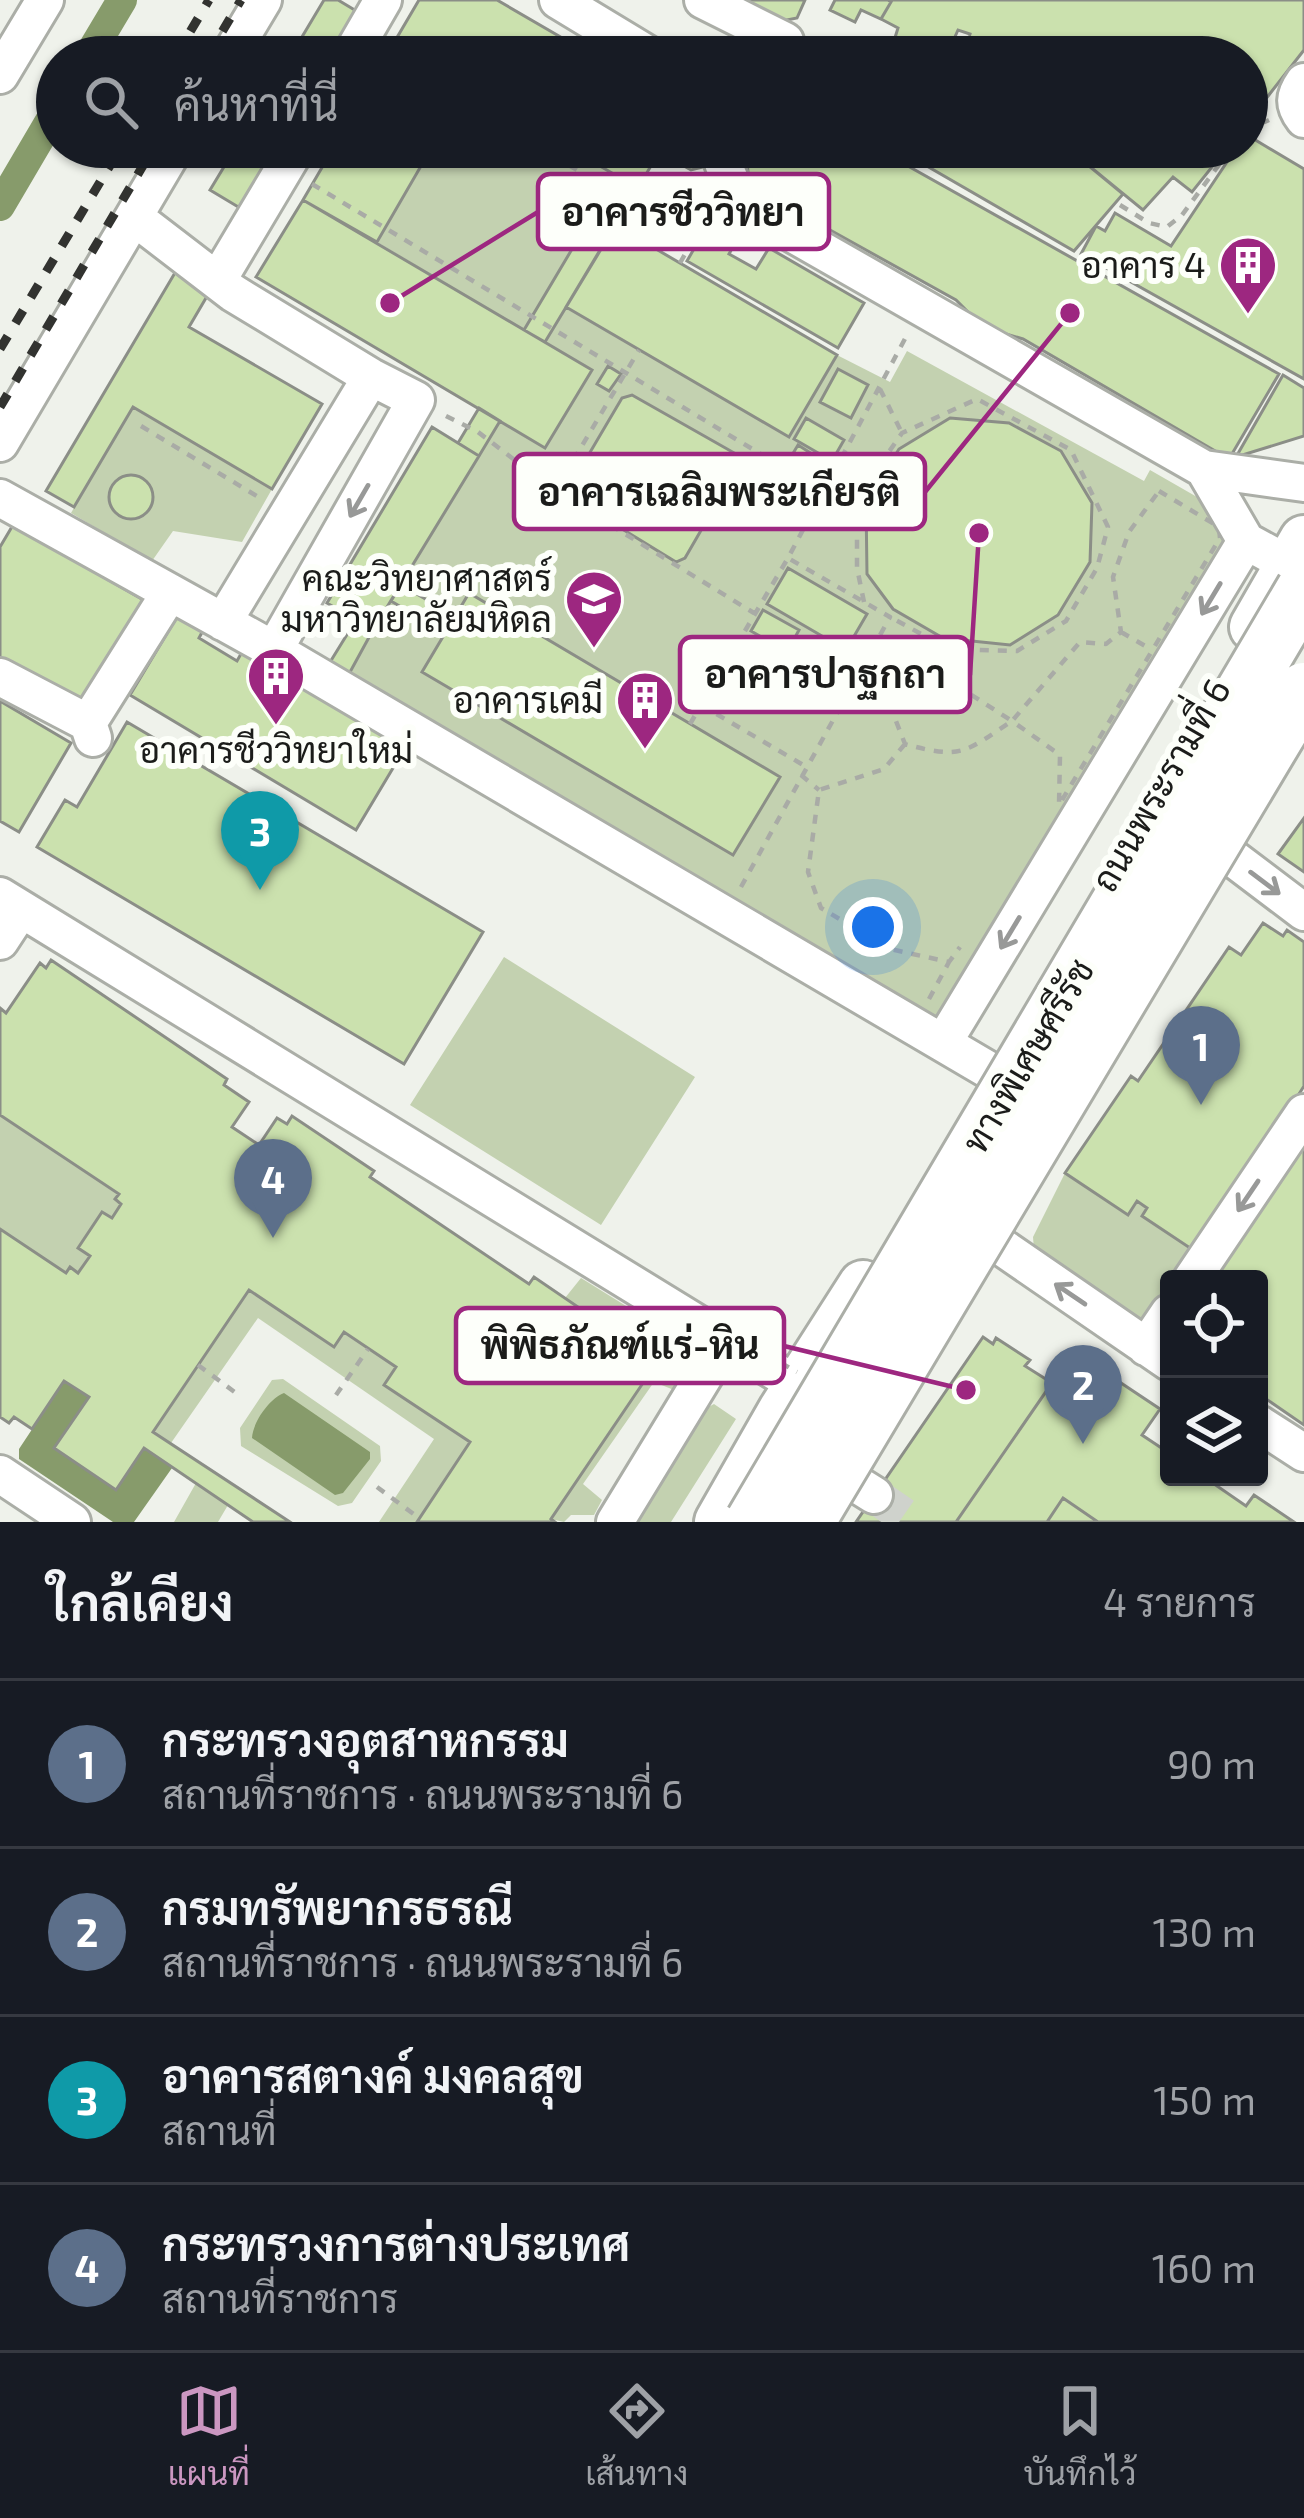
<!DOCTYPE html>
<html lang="th">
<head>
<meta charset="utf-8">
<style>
  :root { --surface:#171b24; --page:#242831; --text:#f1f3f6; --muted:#9ea1a6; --line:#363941; --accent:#cb97c1 }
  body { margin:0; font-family:"Exo 2",Sarabun,sans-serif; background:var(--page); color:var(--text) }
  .controls { position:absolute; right:36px; bottom:36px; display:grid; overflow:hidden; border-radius:12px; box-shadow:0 3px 9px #0004 }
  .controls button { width:108px; height:108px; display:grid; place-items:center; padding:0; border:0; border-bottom:3px solid var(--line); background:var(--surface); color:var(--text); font:60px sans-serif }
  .you { position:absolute; left:873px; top:927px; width:42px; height:42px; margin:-30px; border:9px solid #fff; border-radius:50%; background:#1a73e8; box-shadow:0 0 0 18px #1a73e833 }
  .badge { display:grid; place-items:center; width:78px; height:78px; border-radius:50%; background:var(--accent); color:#fff; font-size:39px; font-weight:700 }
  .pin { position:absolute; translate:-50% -99px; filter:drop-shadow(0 3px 6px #0008) }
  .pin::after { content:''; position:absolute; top:63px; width:42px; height:36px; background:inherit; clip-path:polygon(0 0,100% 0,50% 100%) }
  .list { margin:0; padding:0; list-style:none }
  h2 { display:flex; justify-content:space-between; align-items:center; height:156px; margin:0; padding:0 48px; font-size:51px }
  h2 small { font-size:39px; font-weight:400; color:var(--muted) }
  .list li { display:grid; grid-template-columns:78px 1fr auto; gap:36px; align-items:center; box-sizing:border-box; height:168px; padding:0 48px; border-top:3px solid var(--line) }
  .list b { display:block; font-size:45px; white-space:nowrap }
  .list p { margin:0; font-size:39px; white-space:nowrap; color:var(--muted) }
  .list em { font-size:39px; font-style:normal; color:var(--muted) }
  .icon { flex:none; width:66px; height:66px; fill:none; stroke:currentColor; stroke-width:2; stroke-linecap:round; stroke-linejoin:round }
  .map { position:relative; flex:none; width:1304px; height:1522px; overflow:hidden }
  .search { position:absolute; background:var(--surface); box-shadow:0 3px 9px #0004; left:36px; right:36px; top:36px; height:132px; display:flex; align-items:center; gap:30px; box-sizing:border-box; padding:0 42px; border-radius:66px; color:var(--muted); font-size:45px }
  .sheet { height:828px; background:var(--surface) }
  nav { display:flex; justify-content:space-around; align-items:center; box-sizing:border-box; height:168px; border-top:3px solid var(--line); background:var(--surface); font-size:33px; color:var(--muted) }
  nav a { display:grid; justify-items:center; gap:6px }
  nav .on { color:var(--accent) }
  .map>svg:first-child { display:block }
  .green { fill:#c3d1b0; fill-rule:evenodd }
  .water { fill:#879b6b }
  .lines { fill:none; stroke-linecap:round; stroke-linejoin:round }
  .canal { stroke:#879b6b; stroke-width:30 }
  .building { fill:#cbe1ae; stroke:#8b8e87; stroke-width:3 }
  .minor-tunnel { stroke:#cfd2cc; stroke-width:36; stroke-dasharray:36 18; stroke-linecap:butt }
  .minor-casing { stroke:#abaea7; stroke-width:42 }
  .major-casing { stroke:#abaea7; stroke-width:54 }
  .path { stroke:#a9aba6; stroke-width:4.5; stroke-dasharray:9 9; stroke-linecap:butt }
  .minor { stroke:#fff; stroke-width:36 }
  .major { stroke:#fff; stroke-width:48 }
  .rail { stroke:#323330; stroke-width:9; stroke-dasharray:15 15; stroke-linecap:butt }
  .highway-bridge-casing { stroke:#abaea7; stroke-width:60; stroke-linecap:butt }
  .path-bridge { stroke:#a9aba6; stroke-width:4.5; stroke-dasharray:9 9; stroke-linecap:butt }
  .highway-bridge { stroke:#fff; stroke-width:54 }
  .oneway { stroke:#989998 }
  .labels { text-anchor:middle; stroke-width:12; stroke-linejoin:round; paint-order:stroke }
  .poi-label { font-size:36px; fill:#1b1c1a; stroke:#fdfffa; text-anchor:end }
  .street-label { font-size:36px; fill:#1b1c1a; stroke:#fdfffa }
  .leader { fill:none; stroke:#9d2780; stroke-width:4.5 }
  .callout-dot { fill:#9d2780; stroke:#fdfffa; stroke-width:4.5 }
  .callout { fill:#fdfffa; stroke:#9d2780; stroke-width:4.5 }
  .callout-label { font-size:39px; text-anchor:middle; font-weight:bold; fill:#1b1c1a }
</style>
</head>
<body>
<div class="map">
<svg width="1304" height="1522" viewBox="0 0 1304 1522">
  <rect width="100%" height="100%" fill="#eff2eb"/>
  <!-- green -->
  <path class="green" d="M432,147h135l49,28 -92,155 -147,-88z
    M566,307l223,130 44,-84 57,29 17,-31 237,130 6,-11 108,62 -302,507 -609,-361 152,-267zM628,401l111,57 -38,72 -111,-63z
    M133,407l139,82 -30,53 -69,-11 -21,30 -81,-48z
    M504,957l191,120 -94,148 -191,-120z
    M0,1115l119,79 -4,5 6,5 -9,14 -10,-6 -24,35 12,9 -12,17 -8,-6 -4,6 -66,-44z
    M1065,1173l62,42 10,-14 10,7 -4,8 56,38 -18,25h-12v16l-15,22 -14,3 -106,-70 -1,-13z
    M581,1278l116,72 -3,21 -20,19 -20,-8 -71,102 19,16 -8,15h-23l-7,7 -13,-3 92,-135 -6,-5 10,-14 -14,-10 5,-9 -15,-10 -9,12 -19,-13 7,-12 -37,-25z
    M249,1290l85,57 10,-15 52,35 -11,19 85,56 -53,80h-38l55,-83 -176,-121 -87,125 -18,-11z
    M283,1379l97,67 1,15 -29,42 -14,3 -97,-60 -1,-18 32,-48z
    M714,1404l22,15 -65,103h-37l69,-112z
    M196,1483l32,22 -10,17h-44z"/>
  <!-- water -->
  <path class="water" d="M64,1381l25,16 -34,52 61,40 28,-41 28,20 -38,54h-21l-94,-63v-10z
    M284,1393l86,59v7l-27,34 -8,2 -83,-57c1,-16 17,-39 32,-45z"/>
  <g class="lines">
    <!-- canal -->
    <path class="canal" d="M88,57l34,-57
      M0,206l57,-97"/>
  </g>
  <!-- building -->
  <path class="building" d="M324,0h14l25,15 -25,42h-48z
    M419,0h78l98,57h-183l-20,-11z
    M734,0h71l-8,18 -15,3z
    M835,0h53l3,2 -10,17 -20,-9 -6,12 -25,-12z
    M888,0h416v50l-57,73v-66h-284l7,-23 -12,-4 -12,27h-57l9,-29 -17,-9 10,-17z
    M1247,135l57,34v210l-223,-125 15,-28 9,5 10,-18 56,33 66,-99h10z
    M236,147h48l-39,64 -35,-21z
    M334,147h98l-55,95 -74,-42z
    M567,147h95l-24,41z
    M662,147h84l1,9 -56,14 -32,-18z
    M746,147h128l405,227 -50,85 -206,-120 -40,-12 -27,-27 -207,-115z
    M894,147h172l57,47 -49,57z
    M1066,147h162l-36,45 -19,-15 -30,33z
    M616,175l22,13 -93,154 -21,-12z
    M303,200l289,170 -47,78 -289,-171z
    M713,216l28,17 -12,21 27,15 13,-21 95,55 -26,45 -151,-87z
    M615,225l222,130 -48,82 -223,-130z
    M179,266l34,20 -24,41 133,77 -50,85 -139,-82 -59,100 -28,-16z
    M608,366l13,8 -12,17 -12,-7z
    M838,369l30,16 -17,33 -31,-16z
    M1283,375l21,13v48l-68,21z
    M632,395l104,59 4,9 -55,95 -9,4 -106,-65 -1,-9 53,-90z
    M479,408l21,13 -21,35 -21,-13z
    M806,418l38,22 -12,21 -38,-22z
    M950,418l59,5 52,28 31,52 -2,59 -32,53 -48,30 -67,-7 -50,-29 -26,-35 -1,-72 33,-53z
    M432,427l47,29 -106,174 -46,-27z
    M798,445l22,14 -12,20 -22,-14z
    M109 497a22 22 0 1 1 44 0a22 22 0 1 1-44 0Z
    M13,525l134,77 -59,100 -12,3 -76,-44v-114z
    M788,568l79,46 -21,36 -79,-46z
    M401,585l54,31 -10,17 -54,-32z
    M469,593l311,184 -47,78 -311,-183z
    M181,610l25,15 -7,13 38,23 5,-9 163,96 -49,82 -226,-135z
    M763,610l36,20 -12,22 -36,-21z
    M356,620l17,10 -41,75 -21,-12z
    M0,701l71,42 -52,89 -19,-11z
    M127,722l356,210 -79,132 -367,-217 28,-47 12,7z
    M1304,818v54l-26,-18z
    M1263,923l20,13 4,-6 17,12v144l-105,168 -57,-38 5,-8 -10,-7 -9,14 -63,-42 66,-97 7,5 91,-134 12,8z
    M51,960l176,119 -3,6 25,17 -17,25 27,18 18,-27 10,6 5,-8 82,55 -4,6 159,107 5,-7 69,47 -8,11 19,13 8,-12 16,11 -5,8 14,9 -10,15 6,4 -92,136 4,3h-138l53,-80 -86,-57 12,-18 -52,-35 -10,15 -85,-57 -96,142 137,90h-37l-109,-74 -28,42 -62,-42 35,-51 -25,-16 -32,48 -18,-12 -5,6 -9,-6v-188l66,44 4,-6 8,6 12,-17 -12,-8 24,-36 10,6 9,-14 -6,-5 4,-5 -119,-79v-107l6,5 34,-50 6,5z
    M1304,1140v285l-45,-31v-115h-54z
    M983,1337l10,7 3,-6 34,22 -5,6 27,17 -96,139h-100z
    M1103,1371l57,38 -18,26 27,18v24h35l42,29 8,-11 40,27h-196l-35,-24 -16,24h-91l102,-148 29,20z
    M1063,1498l35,24h-51z"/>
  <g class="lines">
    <!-- minor-tunnel -->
    <path class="minor-tunnel" d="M874,1495l39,27"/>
    <!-- minor casing -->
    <g class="minor-casing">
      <path id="minor" d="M558,0l94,57
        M703,0l82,41
        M229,57l34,-57
        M350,57l33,-57
        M0,75l45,-75
        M1304,82c-10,14 -11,23 0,37
        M723,163l14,34 30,22 437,250 100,14
        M134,217l99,76 138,84 45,23 -142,250
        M219,278l78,-131
        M0,443l175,-296
        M1204,469l42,72
        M0,498l274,152 718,422
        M223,622l148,-245
        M0,677l88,46 5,15
        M88,723l81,-129
        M1226,853l78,59
        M0,896l799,490
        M0,941l21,-32
        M943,1043l303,-502 44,24
        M993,1241l176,121
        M1192,1279l112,-166
        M1146,1347l23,-34
        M1259,1424l45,29
        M0,1474l72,48
        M850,1480l24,15
        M615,1522l111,-182"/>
    </g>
    <!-- major casing -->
    <g class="major-casing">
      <path id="major" d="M1254,627l50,-87
        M719,1522l64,-112 80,-125"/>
    </g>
    <!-- path -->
    <path class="path" d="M1247,130l22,-10
      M538,147l78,46
      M312,184l545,328
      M1120,205l29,18 18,4 15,-12 50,-68
      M680,263l28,-49
      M880,389l22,44
      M446,416l32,16 77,59 199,122
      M141,426l119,72
      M555,491l84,-141
      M1159,491l60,36 1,11 -161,267 1,-50 -48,-34 68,-79 26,2 15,-12 -8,-55 16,-45z
      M864,602l-7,-34v-70l45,-65 75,-34 94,51 37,77 -11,41 -31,53 -49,30 -68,-2 -59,-32
      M1121,632l26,15
      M923,671l33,14 56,36c-47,31 -50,39 -107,23l-9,-23 3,-40z
      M701,705l104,61
      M690,724l98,-166 119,-223
      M905,744l-21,25 -65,21 -11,82 13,36 69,41 59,13 11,-15
      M801,775l18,15
      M741,887l149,-270 -102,-59
      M929,999l20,-37
      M198,1365l38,28
      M336,1395l32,-46
      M377,1487l42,31"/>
    <!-- minor -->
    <use href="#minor" class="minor"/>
    <!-- major -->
    <use href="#major" class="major"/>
    <!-- rail -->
    <path class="rail" d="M175,57l34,-57
      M207,57l34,-57
      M0,349l121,-202
      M0,407l154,-260"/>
    <!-- highway-bridge casing -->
    <g class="highway-bridge-casing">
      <path id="highway-bridge" d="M753,1522l551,-933
        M807,1522l497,-832"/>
    </g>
    <!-- path-bridge -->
    <path class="path-bridge" d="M781,1363l16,9"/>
    <!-- highway-bridge -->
    <use href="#highway-bridge" class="highway-bridge"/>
  </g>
  <!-- one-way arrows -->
  <defs><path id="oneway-shaft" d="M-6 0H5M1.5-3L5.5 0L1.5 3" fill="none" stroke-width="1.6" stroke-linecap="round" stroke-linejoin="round" transform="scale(3)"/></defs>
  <g class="oneway">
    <use href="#oneway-shaft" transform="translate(359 501) rotate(120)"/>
    <use href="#oneway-shaft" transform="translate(1211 599) rotate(121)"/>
    <use href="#oneway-shaft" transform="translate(1265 883) rotate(37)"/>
    <use href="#oneway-shaft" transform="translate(1010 933) rotate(121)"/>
    <use href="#oneway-shaft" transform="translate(1248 1196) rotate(124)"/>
    <use href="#oneway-shaft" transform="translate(1070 1294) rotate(-146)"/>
  </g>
  <!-- icons -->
  <defs>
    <g id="building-pin" transform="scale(3)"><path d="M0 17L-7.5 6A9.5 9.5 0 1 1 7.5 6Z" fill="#9d2780" stroke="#fdfffa"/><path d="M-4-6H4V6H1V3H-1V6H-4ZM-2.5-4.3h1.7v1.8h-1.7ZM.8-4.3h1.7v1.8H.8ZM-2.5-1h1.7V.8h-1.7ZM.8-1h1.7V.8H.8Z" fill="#fff"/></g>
    <g id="university-pin" transform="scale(3)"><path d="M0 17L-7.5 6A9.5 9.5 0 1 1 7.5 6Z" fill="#9d2780" stroke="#fdfffa"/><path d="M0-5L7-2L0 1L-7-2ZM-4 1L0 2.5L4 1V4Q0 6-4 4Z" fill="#fff"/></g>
  </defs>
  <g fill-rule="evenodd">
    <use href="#building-pin" x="1248" y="265"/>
    <use href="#university-pin" x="594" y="599"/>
    <use href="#building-pin" x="276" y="676"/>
    <use href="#building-pin" x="645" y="700"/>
  </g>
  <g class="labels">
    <!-- poi labels -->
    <g class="poi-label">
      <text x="1206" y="278">อาคาร 4</text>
      <text x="552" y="591">คณะวิทยาศาสตร์<tspan x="552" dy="41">มหาวิทยาลัยมหิดล</tspan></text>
      <text x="603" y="713">อาคารเคมี</text>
      <text x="276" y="763" text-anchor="middle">อาคารชีววิทยาใหม่</text>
    </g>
    <!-- street labels -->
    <g class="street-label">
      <text transform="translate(1161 785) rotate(-60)" y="13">ถนนพระรามที่ 6</text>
      <text transform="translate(1028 1056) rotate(-59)" y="13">ทางพิเศษศรีรัช</text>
    </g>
  </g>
  <!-- callouts -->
  <path class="leader" d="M390 303L538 212M1070 313L925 492M979 533L970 675M966 1390L784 1346"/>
  <g class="callout-dot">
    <circle cx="390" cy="303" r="12"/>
    <circle cx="1070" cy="313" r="12"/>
    <circle cx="979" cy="533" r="12"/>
    <circle cx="966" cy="1390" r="12"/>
  </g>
  <g class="callout">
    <rect x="538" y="174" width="291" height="75" rx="12"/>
    <rect x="514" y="454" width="411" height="75" rx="12"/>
    <rect x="680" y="637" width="290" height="75" rx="12"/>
    <rect x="456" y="1308" width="328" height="75" rx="12"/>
  </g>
  <g class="callout-label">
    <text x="683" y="226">อาคารชีววิทยา</text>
    <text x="719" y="506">อาคารเฉลิมพระเกียรติ</text>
    <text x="825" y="688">อาคารปาฐกถา</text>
    <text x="620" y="1359">พิพิธภัณฑ์แร่-หิน</text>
  </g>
</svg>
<div class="controls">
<button><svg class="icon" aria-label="locate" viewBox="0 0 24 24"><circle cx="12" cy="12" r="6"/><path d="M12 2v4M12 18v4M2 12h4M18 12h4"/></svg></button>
<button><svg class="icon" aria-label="layers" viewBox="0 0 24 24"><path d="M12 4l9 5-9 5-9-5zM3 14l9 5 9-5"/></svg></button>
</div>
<div class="you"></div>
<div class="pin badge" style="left:1201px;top:1105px;background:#5c6f8a">1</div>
<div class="pin badge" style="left:1083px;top:1444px;background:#5c6f8a">2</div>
<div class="pin badge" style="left:260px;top:890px;background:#0f9aa8">3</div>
<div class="pin badge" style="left:273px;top:1238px;background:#5c6f8a">4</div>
<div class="search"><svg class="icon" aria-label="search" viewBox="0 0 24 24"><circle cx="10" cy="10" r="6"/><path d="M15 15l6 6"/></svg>ค้นหาที่นี่</div>
</div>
<section class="sheet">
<h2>ใกล้เคียง<small>4 รายการ</small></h2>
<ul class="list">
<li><span class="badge" style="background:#5c6f8a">1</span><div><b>กระทรวงอุตสาหกรรม</b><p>สถานที่ราชการ · ถนนพระรามที่ 6</p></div><em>90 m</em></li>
<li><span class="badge" style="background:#5c6f8a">2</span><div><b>กรมทรัพยากรธรณี</b><p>สถานที่ราชการ · ถนนพระรามที่ 6</p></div><em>130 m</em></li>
<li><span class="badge" style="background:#0f9aa8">3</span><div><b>อาคารสตางค์ มงคลสุข</b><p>สถานที่</p></div><em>150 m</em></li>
<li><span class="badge" style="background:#5c6f8a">4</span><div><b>กระทรวงการต่างประเทศ</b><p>สถานที่ราชการ</p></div><em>160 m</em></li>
</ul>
</section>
<nav>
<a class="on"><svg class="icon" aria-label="map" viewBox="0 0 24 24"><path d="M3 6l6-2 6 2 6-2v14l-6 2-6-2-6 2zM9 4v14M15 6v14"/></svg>แผนที่</a>
<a><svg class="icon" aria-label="directions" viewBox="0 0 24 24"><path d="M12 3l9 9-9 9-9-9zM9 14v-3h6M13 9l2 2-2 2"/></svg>เส้นทาง</a>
<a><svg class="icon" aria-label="saved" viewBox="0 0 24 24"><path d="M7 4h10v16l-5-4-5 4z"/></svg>บันทึกไว้</a>
</nav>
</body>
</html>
